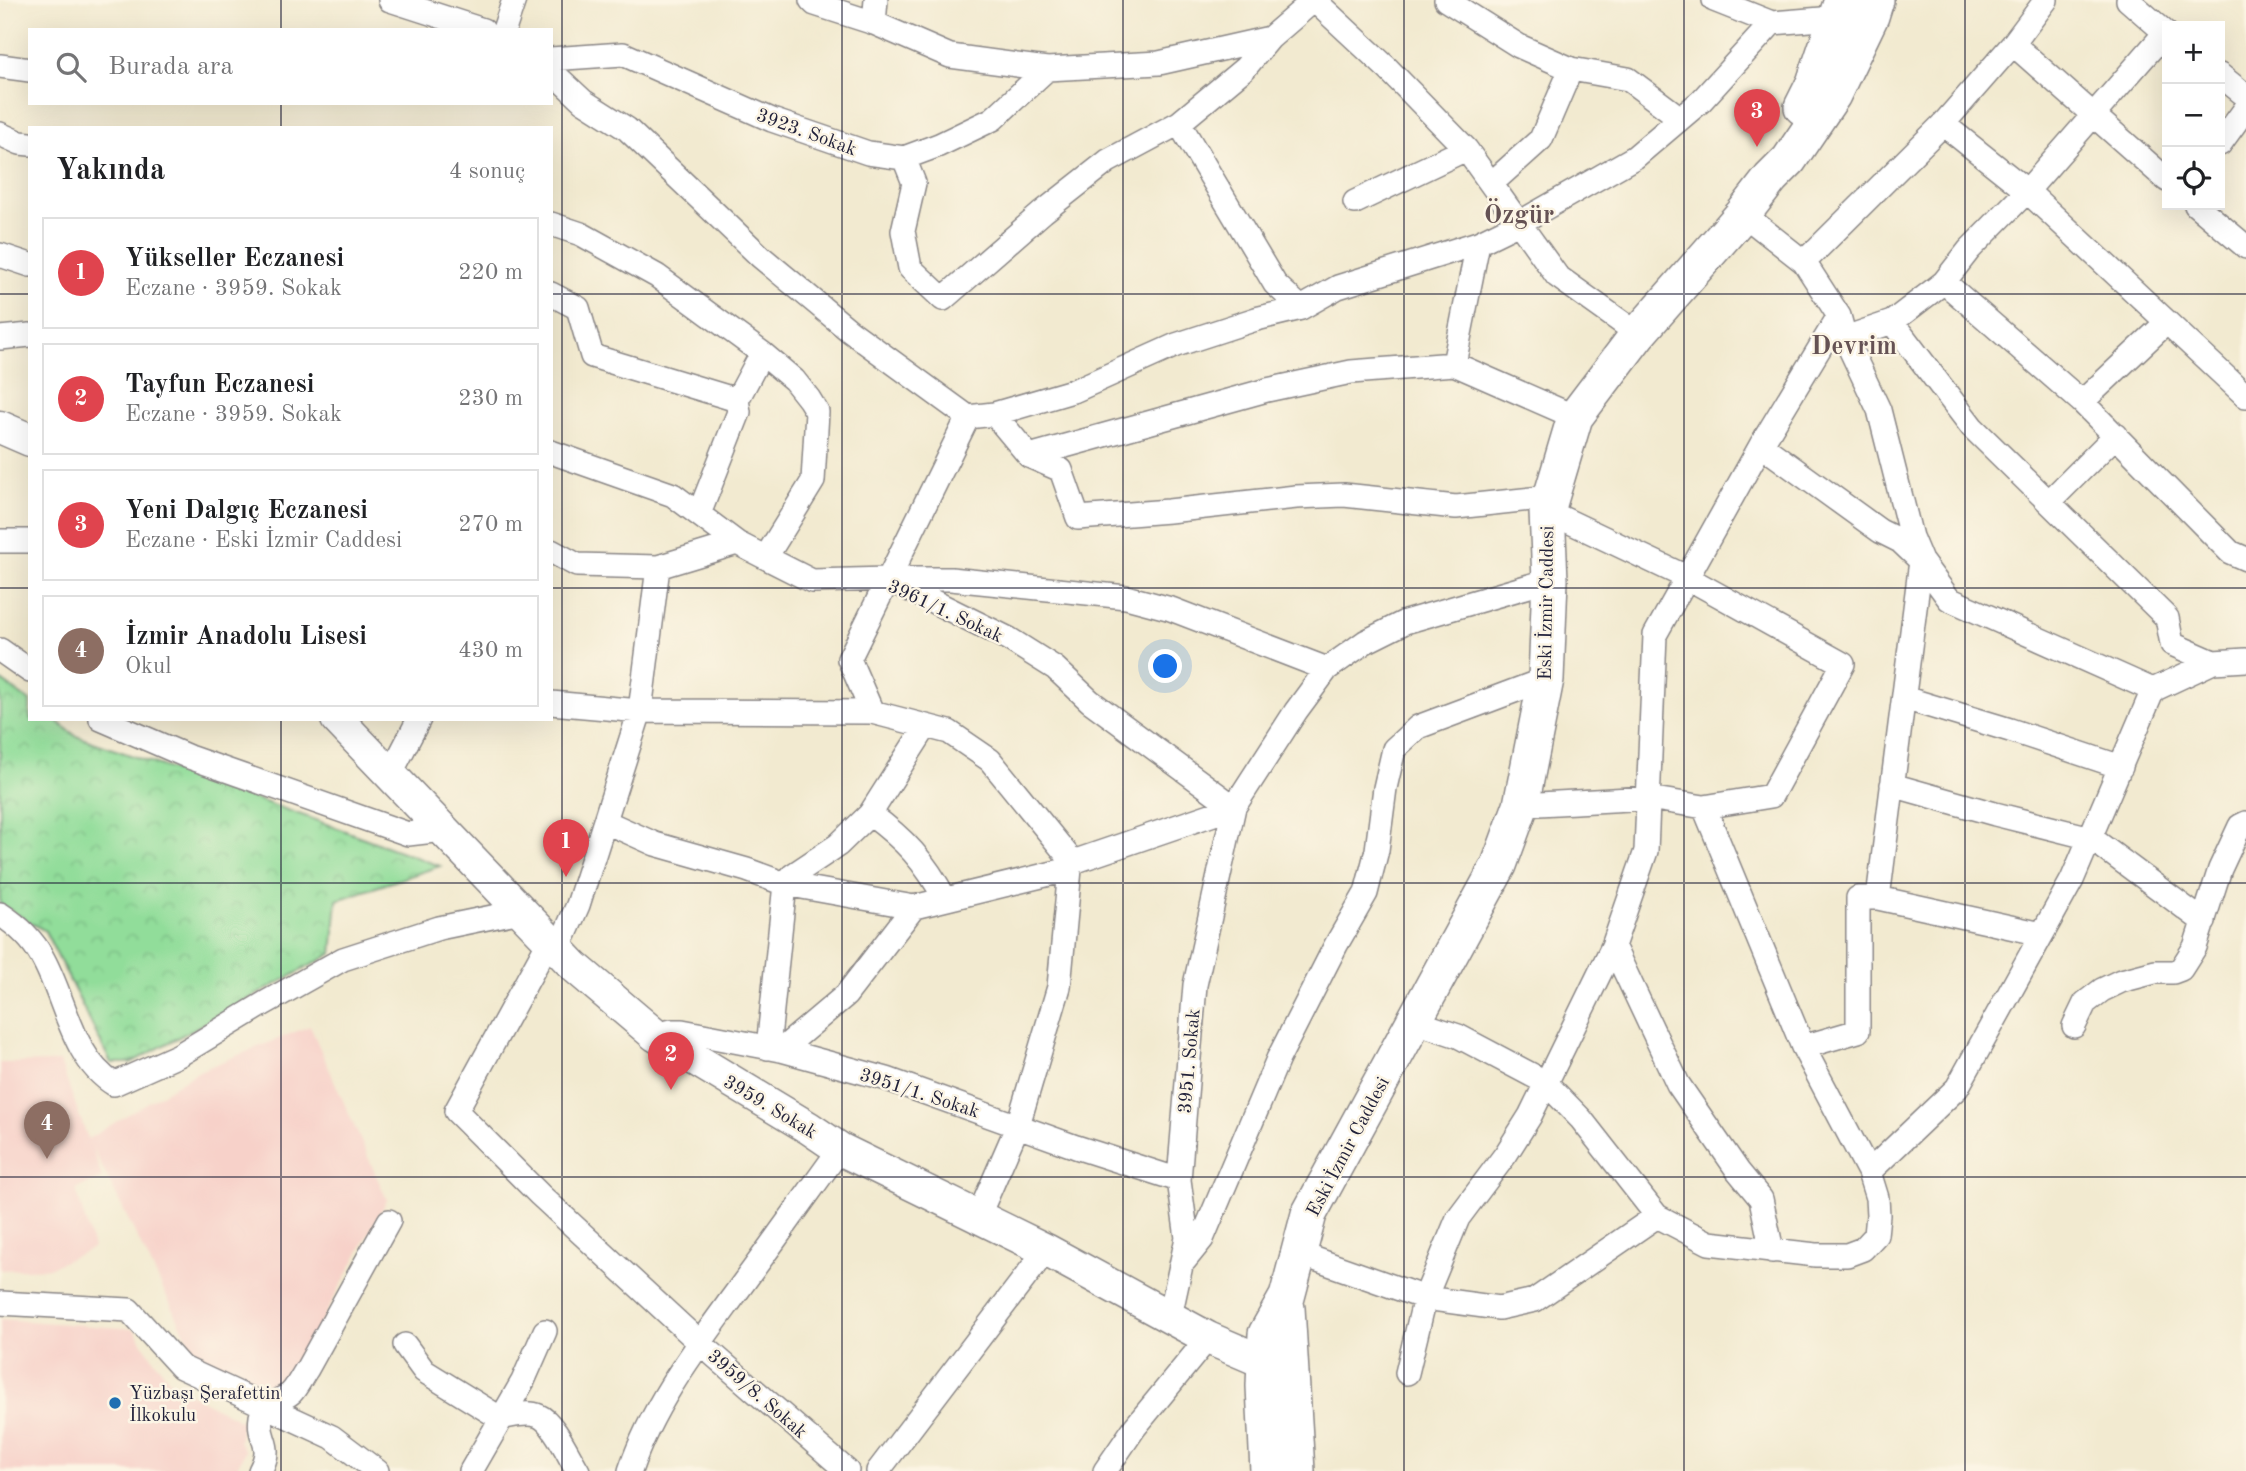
<!DOCTYPE html>
<html lang="tr">
<head>
<meta charset="utf-8">
<style>
  :root { --surface:#fff; --page:#f6f6f6; --text:#202124; --muted:#757577; --line:#e0e0e0; --accent:#1f6fb2 }
  body { margin:0; font-family:"Old Standard TT",serif; background:var(--page); color:var(--text) }
  .controls { position:absolute; right:21px; top:21px; display:grid; overflow:hidden; border-radius:0px; box-shadow:0 7px 28px #0002 }
  .controls button { width:63px; height:63px; display:grid; place-items:center; padding:0; border:0; border-bottom:2px solid var(--line); background:var(--surface); color:var(--text); font:35px sans-serif }
  .you { position:absolute; left:1166px; top:667px; width:24px; height:24px; margin:-18px; border:5px solid #fff; border-radius:50%; background:#1a73e8; box-shadow:0 0 0 10px #1a73e833 }
  .badge { display:grid; place-items:center; width:46px; height:46px; border-radius:50%; background:var(--accent); color:#fff; font-size:23px; font-weight:700 }
  .pin { position:absolute; translate:-50% -58px; filter:drop-shadow(0 2px 4px #0008) }
  .pin::after { content:''; position:absolute; top:37px; width:24px; height:21px; background:inherit; clip-path:polygon(0 0,100% 0,50% 100%) }
  .list { margin:0; padding:0; list-style:none }
  h2 { display:flex; justify-content:space-between; align-items:center; height:91px; margin:0; padding:0 28px; font-size:30px }
  h2 small { font-size:23px; font-weight:400; color:var(--muted) }
  .list li { display:grid; grid-template-columns:46px 1fr auto; gap:21px; align-items:center; box-sizing:border-box; height:112px; margin:0 14px 14px; padding:0 14px; border:2px solid var(--line); border-radius:0px }
  .list b { display:block; font-size:26px; white-space:nowrap }
  .list p { margin:0; font-size:23px; white-space:nowrap; color:var(--muted) }
  .list em { font-size:23px; font-style:normal; color:var(--muted) }
  .icon { flex:none; width:38px; height:38px; fill:none; stroke:currentColor; stroke-width:2; stroke-linecap:round; stroke-linejoin:round }
  .map { position:relative; flex:none; width:2246px; height:1471px; overflow:hidden }
  .search { position:absolute; background:var(--surface); box-shadow:0 7px 28px #0002; left:28px; top:28px; width:525px; height:77px; display:flex; align-items:center; gap:18px; box-sizing:border-box; padding:0 24px; border-radius:0px; color:var(--muted); font-size:26px }
  .panel { position:absolute; background:var(--surface); box-shadow:0 7px 28px #0002; left:28px; top:126px; width:525px; height:595px; border-radius:0px }
  .map>svg:first-child { display:block }
  .built { fill:#f7d1c9 }
  .park { fill:url(#park-crowns); stroke:#5a806a; stroke-width:2 }
  .lines { fill:none; stroke-linecap:round; stroke-linejoin:round }
  .street-casing { stroke:#8a8686; stroke-width:26 }
  .secondary-casing { stroke:#8a8686; stroke-width:35 }
  .primary-casing { stroke:#8a8686; stroke-width:38 }
  .street { stroke:#fff; stroke-width:23 }
  .secondary { stroke:#fff; stroke-width:32 }
  .primary { stroke:#fff; stroke-width:35 }
  .grid { fill:none; stroke:#22223b; stroke-width:2; stroke-opacity:0.55 }
  .poi-dot { fill:#1f6fb2; stroke:#fcf5e5; stroke-width:2.5 }
  .labels { text-anchor:middle; stroke-width:5; stroke-linejoin:round; paint-order:stroke }
  .street-label { font-size:19px; fill:#22223b; stroke:#fcf5e5 }
  .poi-label { font-size:19px; fill:#22223b; stroke:#fcf5e5; text-anchor:start }
  .district-label { font-size:26px; font-weight:bold; fill:#655254; stroke:#fcf5e5 }
</style>
</head>
<body>
<div class="map">
<svg width="2246" height="1471" viewBox="0 0 2246 1471">
  <defs>
    <pattern id="park-crowns" width="20" height="18" patternUnits="userSpaceOnUse" patternTransform="scale(1.75)"><rect width="20" height="18" fill="#91dd9a"/><path d="M2 6a3 3 0 1 1 6 0M12 15a3 3 0 1 1 6 0" fill="none" stroke="#7dbd86"/></pattern>
  </defs>
  <rect width="100%" height="100%" fill="#fcf5e5"/>
  <filter id="ink" filterUnits="userSpaceOnUse"><feTurbulence type="fractalNoise" baseFrequency=".0143" numOctaves="2"/><feDisplacementMap in="SourceGraphic" scale="14" xChannelSelector="R" yChannelSelector="G"/><feConvolveMatrix kernelMatrix="1 2 1 2 8 2 1 2 1" color-interpolation-filters="sRGB"/></filter>
  <filter id="wash" filterUnits="userSpaceOnUse"><feTurbulence type="fractalNoise" baseFrequency=".00686" numOctaves="4" result="noise"/><feDisplacementMap in="SourceGraphic" scale="28" xChannelSelector="R" yChannelSelector="G"/><feGaussianBlur stdDeviation="1.57" result="paint"/><feColorMatrix in="noise" values="0 0 0 0 0 0 0 0 0 0 0 0 0 0 0 0 0 1.4 0 .05"/><feComposite in="paint" operator="in"/></filter>
  <g filter="url(#wash)">
    <rect width="100%" height="100%" fill="#f2ead0"/>
    <!-- built -->
    <path class="built" d="M310,1026l77,174 -102,189 -19,6 -64,-36 -11,-14 -99,-198 10,31 -26,11 17,59 -44,20 -49,2v-207l60,-1 28,77 111,-68z
      M0,1319l134,10 11,18 27,37 71,38 -4,19 6,10 -10,20h-235z"/>
    <!-- park -->
    <path class="park" d="M0,680l30,21v18h24l22,17 234,82 130,48 -103,34 -5,54 -201,109h-20l-66,-132 -45,-27z"/>
  </g>
  <g filter="url(#ink)">
    <g class="lines">
      <!-- street casing -->
      <g class="street-casing">
        <path id="street" d="M390,0l93,30
          M811,0l4,4 59,19 76,33 97,13 112,-6 111,-25 44,-38
          M1314,0l74,69 78,80 91,127 81,58
          M1446,0l73,46 52,23 57,10 52,39
          M1714,0l58,23 75,-6
          M2128,0l39,34
          M874,23l2,-23
          M504,30l10,-30
          M2013,44l154,136
          M551,59l72,-5 149,66 96,33 36,5 35,-13 54,-26 54,-50
          M0,66l30,4
          M551,71l32,30 44,28 134,128 89,74 118,86 26,-3 82,-24 100,-45 80,-26 45,-11 37,-21 140,-44 41,-20 116,-66 66,-56 71,-78
          M2220,75l26,21
          M1179,123l66,-55 25,-30
          M1943,124l84,67 219,205
          M0,134l20,9 10,1
          M2220,144l26,-36
          M904,158l10,25 -11,48 7,37 33,31 100,-87 65,-51 71,-38 96,161 26,24
          M1492,183l49,-44 30,-70
          M1355,202l111,-53
          M2196,205l50,42
          M1743,214l61,48 35,54 6,22 34,72 32,127 10,24 -43,337h-20v133l-55,16
          M551,224l30,10 76,42 105,77 32,27 15,19 8,13 -4,69 -47,76
          M0,255l30,10
          M1804,262l139,-138 70,-80 33,-44
          M1944,282l138,120 148,150 16,7
          M551,294l27,14 14,48 145,44 2,12 -40,102
          M1892,322l80,105 195,191 5,26 41,18
          M0,338l30,-3
          M1845,338l47,-16 52,-40 25,-32 58,-59 138,-158
          M1454,364l24,-121
          M737,400l25,-47
          M2082,402l85,-80
          M994,414l35,42 32,14 17,48 91,-7 127,-14 48,-2 112,12 95,-10
          M1761,445l119,86 20,10 21,20 28,38 204,91 60,-28 33,-2
          M551,452l122,43 64,48 75,38 76,-2 121,60 46,29 35,33 144,106 -39,178 -16,195 8,58 -17,78
          M1029,456l238,-66 84,-18 103,-8 121,53
          M2049,502l67,-67
          M0,541h30
          M551,551l26,14 81,2
          M894,579h57l175,18 45,12 156,60
          M0,650l30,21
          M1904,698l106,32 111,37
          M551,703l89,8 232,1 77,20 41,28 83,102
          M872,712l-23,-53 119,-242
          M101,719l88,38 219,77 35,-4
          M390,775l29,-56
          M1892,785l103,29 96,24 113,84
          M1521,805l127,-7 56,9 67,-11 72,-132 -157,-87 -139,-66
          M870,814c34,25 55,47 75,85
          M606,822l49,22 92,26 38,14 129,23 156,-38 3,-7 161,-55 62,-96 31,-42 38,-27 40,-20 145,-42
          M1878,898l164,36
          M0,914c17,11 32,24 42,43 23,40 30,102 72,127l65,-29 86,-52 78,-44 96,-31 82,-17
          M549,941l-93,170 84,84 160,148 147,128
          M1613,946l65,138 60,87 23,28 11,52
          M558,950l20,-45 62,-194 18,-144 79,-24
          M1413,1021l45,15 87,46 36,37 76,97
          M2074,1026l11,-23 17,-13 19,-9 34,-9h18l8,-3 14,-22 25,-78 20,-43 6,-3
          M655,1035l17,-4h10l99,19 106,29 189,68 103,33
          M768,1048l17,-164 8,-9 45,-30 32,-31 56,-88
          M781,1050l65,-55 68,-88
          M1869,1172l88,-84 115,-208 81,-190
          M978,1217l40,-92 41,-138 11,-118
          M1298,1253l127,45 74,10 36,-8 122,-84 52,27 107,12h31l16,-6 13,-14 2,-20 -1,-17 -8,-26 -66,-125 -99,-240
          M1185,1260l17,-21 76,-180 58,-114 30,-52 11,-43 8,-62 9,-39 24,-22 128,-48
          M0,1303l129,7 52,57 151,70 45,34
          M405,1345l19,26 76,47c12,-2 27,-7 39,-2 15,6 30,41 39,55
          M1407,1373l18,-75 33,-80 48,-64 24,-38 83,-170 33,-95 9,-216 106,-190 78,-129
          M260,1471c15,-29 -3,-29 1,-54 3,-14 21,-16 30,-24 6,-6 11,-17 16,-24l82,-148
          M471,1471l52,-90 22,-50
          M630,1471c22,-65 63,-119 103,-174 36,-49 72,-99 107,-148
          M878,1471l168,-221
          M1105,1471l30,-44 73,-89"/>
      </g>
      <!-- secondary casing -->
      <g class="secondary-casing">
        <path id="secondary" d="M0,427l30,13
          M337,719l238,248 80,68 154,93 31,21 206,101 162,88 77,33"/>
      </g>
      <!-- primary casing -->
      <g class="primary-casing">
        <path id="primary" d="M1802,107l12,-24 28,-83
          M1287,1308l10,163
          M1268,1471l-4,-85 2,-52 21,-37 22,-83 190,-349 22,-60 25,-126 4,-99 -3,-69 28,-94 63,-83 105,-120 28,-36 18,-18 44,-65 38,-79 5,-16"/>
      </g>
      <!-- street -->
      <use href="#street" class="street"/>
      <!-- secondary -->
      <use href="#secondary" class="secondary"/>
      <!-- primary -->
      <use href="#primary" class="primary"/>
    </g>
  </g>
  <!-- grid -->
  <path class="grid" d="M281,0v30M562,0v1471M842,0v1471M1123,0v1471M1404,0v1471M1684,0v1471M1965,0v1471M281,103v25M0,294h30M551,294h1695M0,588h30M551,588h1695M281,719v752M0,883h2246M0,1177h2246"/>
  <!-- markers -->
  <circle class="poi-dot" cx="115" cy="1403" r="7"/>
  <g class="labels">
    <!-- street labels -->
    <g class="street-label">
      <text transform="translate(807 131) rotate(20)" y="7">3923. Sokak</text>
      <text transform="translate(1545 603) rotate(-89)" y="7">Eski İzmir Caddesi</text>
      <text transform="translate(946 610) rotate(25)" y="7">3961/1. Sokak</text>
      <text transform="translate(1188 1061) rotate(-85)" y="7">3951. Sokak</text>
      <text transform="translate(920 1092) rotate(18)" y="7">3951/1. Sokak</text>
      <text transform="translate(771 1106) rotate(31)" y="7">3959. Sokak</text>
      <text transform="translate(1347 1146) rotate(-62)" y="7">Eski İzmir Caddesi</text>
      <text transform="translate(758 1393) rotate(41)" y="7">3959/8. Sokak</text>
    </g>
    <!-- poi labels -->
    <g class="poi-label">
      <text x="129" y="1399">Yüzbaşı Şerafettin<tspan x="129" dy="22">İlkokulu</tspan></text>
    </g>
    <!-- district labels -->
    <g class="district-label">
      <text x="1519" y="223">Özgür</text>
      <text x="1854" y="354">Devrim</text>
    </g>
  </g>
</svg>
<div class="controls">
<button>+</button>
<button>−</button>
<button><svg class="icon" aria-label="locate" viewBox="0 0 24 24"><circle cx="12" cy="12" r="6"/><path d="M12 2v4M12 18v4M2 12h4M18 12h4"/></svg></button>
</div>
<div class="you"></div>
<div class="pin badge" style="left:566px;top:877px;background:#e0444e">1</div>
<div class="pin badge" style="left:671px;top:1090px;background:#e0444e">2</div>
<div class="pin badge" style="left:1757px;top:147px;background:#e0444e">3</div>
<div class="pin badge" style="left:47px;top:1159px;background:#8d6e63">4</div>
<div class="search"><svg class="icon" aria-label="search" viewBox="0 0 24 24"><circle cx="10" cy="10" r="6"/><path d="M15 15l6 6"/></svg>Burada ara</div>
<section class="panel">
<h2>Yakında<small>4 sonuç</small></h2>
<ul class="list">
<li><span class="badge" style="background:#e0444e">1</span><div><b>Yükseller Eczanesi</b><p>Eczane · 3959. Sokak</p></div><em>220 m</em></li>
<li><span class="badge" style="background:#e0444e">2</span><div><b>Tayfun Eczanesi</b><p>Eczane · 3959. Sokak</p></div><em>230 m</em></li>
<li><span class="badge" style="background:#e0444e">3</span><div><b>Yeni Dalgıç Eczanesi</b><p>Eczane · Eski İzmir Caddesi</p></div><em>270 m</em></li>
<li><span class="badge" style="background:#8d6e63">4</span><div><b>İzmir Anadolu Lisesi</b><p>Okul</p></div><em>430 m</em></li>
</ul>
</section>
</div>
</body>
</html>
